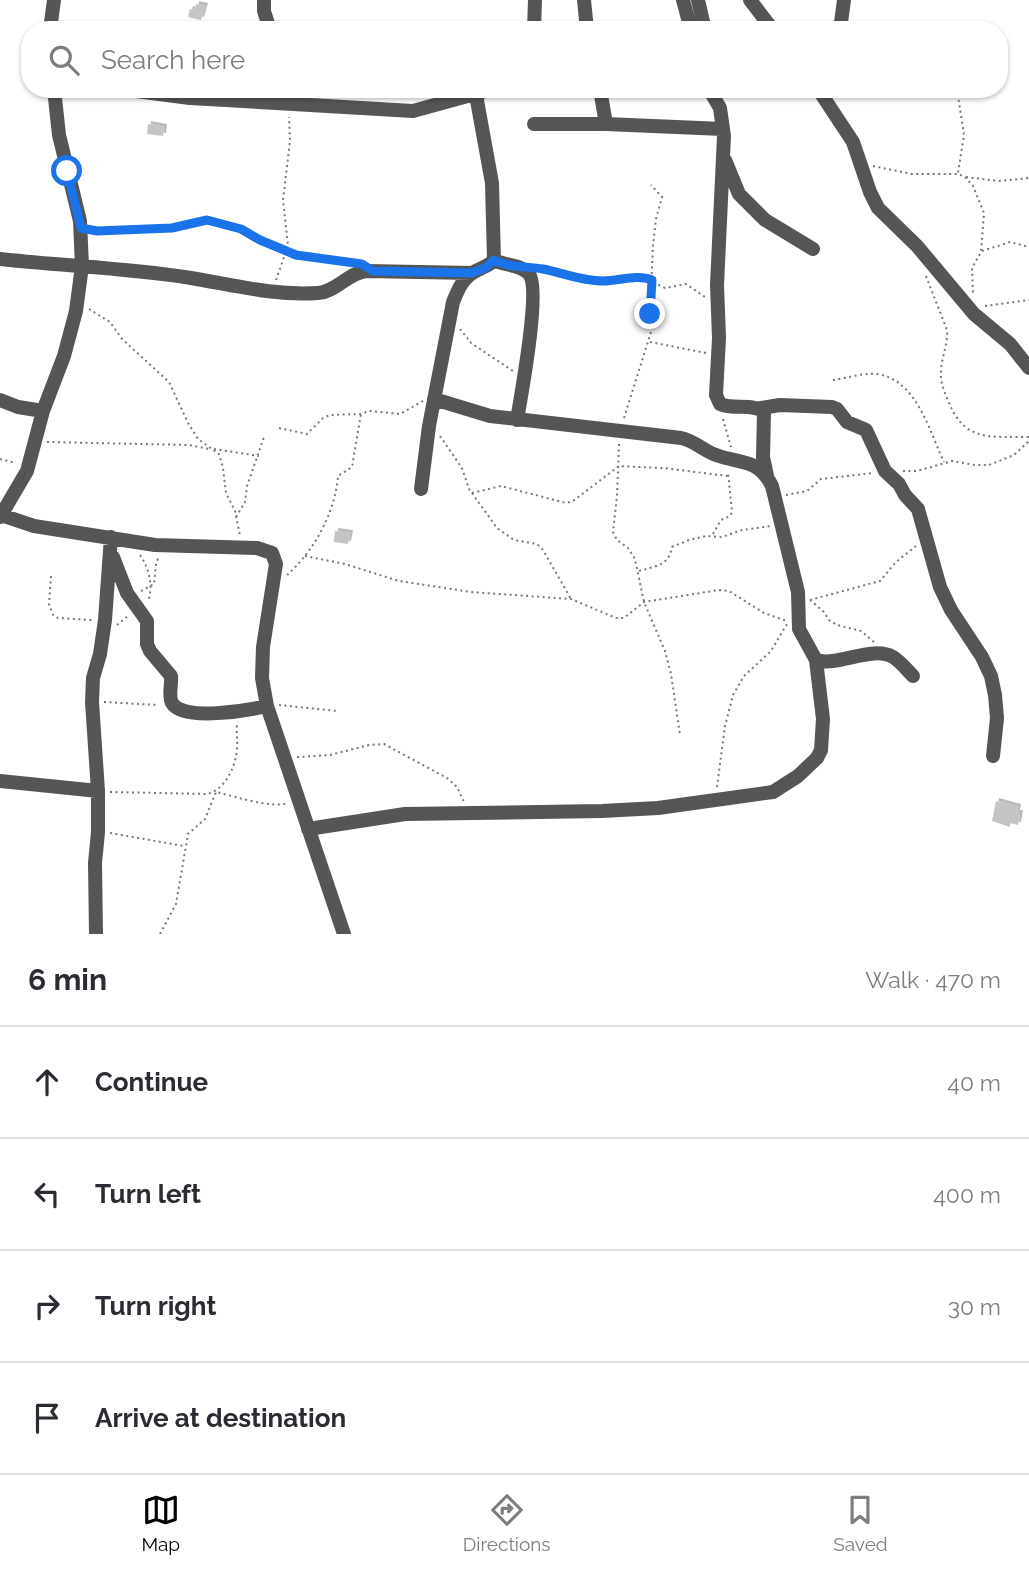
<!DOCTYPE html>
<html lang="en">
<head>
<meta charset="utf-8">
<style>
  :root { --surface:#fff; --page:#f7f7f7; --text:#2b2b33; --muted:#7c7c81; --line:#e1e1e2; --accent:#000 }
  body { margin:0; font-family:Raleway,sans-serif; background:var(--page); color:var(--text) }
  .stop { position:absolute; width:21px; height:21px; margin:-16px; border:5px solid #1a73e8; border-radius:50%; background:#fff }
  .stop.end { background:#1a73e8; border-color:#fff; box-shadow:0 2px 7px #0008 }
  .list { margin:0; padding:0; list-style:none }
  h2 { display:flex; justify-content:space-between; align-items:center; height:91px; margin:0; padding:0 28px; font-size:30px }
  h2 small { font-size:23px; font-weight:400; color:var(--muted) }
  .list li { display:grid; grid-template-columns:46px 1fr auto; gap:21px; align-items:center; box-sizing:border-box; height:112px; padding:0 28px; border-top:2px solid var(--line) }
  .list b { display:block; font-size:26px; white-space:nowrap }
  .list em { font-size:23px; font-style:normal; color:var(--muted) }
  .icon { flex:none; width:38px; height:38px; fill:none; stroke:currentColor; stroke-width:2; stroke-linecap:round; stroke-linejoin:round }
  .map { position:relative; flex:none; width:1029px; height:934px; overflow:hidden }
  .search { position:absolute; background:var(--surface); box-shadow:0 2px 5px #0004; left:21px; right:21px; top:21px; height:77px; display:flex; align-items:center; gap:18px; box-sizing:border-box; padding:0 24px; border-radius:28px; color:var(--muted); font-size:26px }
  .sheet { height:539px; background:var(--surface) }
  nav { display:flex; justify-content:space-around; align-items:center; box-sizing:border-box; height:98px; border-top:2px solid var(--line); background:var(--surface); font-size:19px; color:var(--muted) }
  nav a { display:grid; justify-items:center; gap:4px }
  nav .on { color:var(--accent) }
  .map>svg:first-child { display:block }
  .building { fill:#c4c4c4; filter:url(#shadow) }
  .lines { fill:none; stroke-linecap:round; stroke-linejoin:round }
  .path { stroke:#777; stroke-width:2; stroke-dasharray:2 3.5; stroke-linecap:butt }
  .minor { stroke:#555; stroke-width:14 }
  .route { stroke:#1a73e8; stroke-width:9 }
</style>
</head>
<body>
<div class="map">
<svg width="1029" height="934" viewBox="0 0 1029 934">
  <defs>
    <filter id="shadow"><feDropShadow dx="3" dy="-3" stdDeviation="0" flood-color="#0004"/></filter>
  </defs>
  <rect width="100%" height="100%" fill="#fff"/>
  <!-- building -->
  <path class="building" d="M196,4l9,2 -4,14 -13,-3 2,-8 5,1z
    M148,124l16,3 -1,9 -16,-2z
    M335,531l15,2 -2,11 -14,-2z
    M996,801l22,6 -1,6h3l-2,12 -8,-2v4l-18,-6z"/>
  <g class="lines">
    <!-- path -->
    <path class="path" d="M880,28l4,2
      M957,89l7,46 -6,38
      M873,166l39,8h46l7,3 8,9 11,27 -3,39 -9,16 1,26
      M966,177l33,4 30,-3
      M92,230l80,-2 35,-8 34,9 19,11 41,16 20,1 30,6
      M982,251l28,-9 19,5
      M541,269l43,11 36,1 23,-4 22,11 21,-4 19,13
      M926,276l21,54c1,15 -6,28 -6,43 -1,10 5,23 9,32 16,38 44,31 79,32
      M276,280l12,-34 -5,-46 7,-59 -1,-24
      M985,306l44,-6
      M89,309l21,13 12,17 47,43 19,41 10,16 21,15 4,14 3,25 9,18 5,25
      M460,329l11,14 42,28
      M650,342l56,11
      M833,380c15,-2 35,-9 49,-5 36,9 48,58 62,87
      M624,418l28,-89 -2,-15 3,-69 3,-26 6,-22 -11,-12
      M723,419l8,28
      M279,428l28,6 16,-16 7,-3 31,-1 8,-3 31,3 23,-13
      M440,436l22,32 7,21 28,39 17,12 23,4 6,6 28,49
      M47,442l142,3 20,4
      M619,444l-2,52 -4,36 4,8 11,8 7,11 9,43 21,49 6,23 9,61
      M214,449l45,7
      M0,459l16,4
      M903,471h14l35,-10 23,4h14l25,-10 15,-14
      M472,493l29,-7 65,17 7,-2 46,-35 44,2 65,8
      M786,495l21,-4 14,-12 52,-6
      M236,517l9,-15 2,-16 17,-49
      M713,534l8,-14 9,-4 2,-4 -4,-40
      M140,555c10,15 13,30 8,47
      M305,556l40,8 54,17 72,11 100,7 45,19h8l20,-16 75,-12 10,1 35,22 23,8
      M639,571c16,-5 30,-5 33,-24l17,-7 17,-4 16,1 20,-7 29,-4
      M287,575c27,-24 48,-62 51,-99l14,-9 9,-53
      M51,576l-2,28 4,11 5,3 34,2
      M141,591l13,-7 2,-20 3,-8
      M810,600l70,-19 16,-19 20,-16
      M810,600l14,12 5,8 8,5 24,6 13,11
      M117,625l12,-10
      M104,702l54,3
      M279,705l58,6
      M297,757l33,-2 39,-10 15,-1 63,34 10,9 7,15
      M717,787l8,-61 8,-31 11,-19 27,-25 16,-27
      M110,792l97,2c18,-4 29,-27 30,-46 1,-7 -1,-15 0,-23
      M110,833l74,13
      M160,934l16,-30 12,-70 17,-15 11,-27c21,5 50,15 70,12"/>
    <!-- minor -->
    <path class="minor" d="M264,0v11l6,19
      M584,0l3,30
      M683,0l8,30
      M698,0l7,30
      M750,0l23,30
      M50,30l4,-30
      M534,30l1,-30
      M840,30l4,-30
      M121,89l69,9 223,13 80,-22
      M600,89l6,35
      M709,89l11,19 4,28 -7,149 2,53 -3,57 4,9c14,6 33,-1 44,8l-1,45 4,19
      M818,89l35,53 17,50 8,16 39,38 57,68 36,30 19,24
      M534,124h72l117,5
      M725,160l14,34 26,26 48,29
      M0,259c64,7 128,9 191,19 43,7 83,18 127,15 18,-1 30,-20 48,-22l106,2
      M494,260c11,6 27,4 35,14 12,15 -8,122 -12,146
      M434,399l56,17 191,22c14,3 23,13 35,17 24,9 42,3 56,31l26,106 1,37 17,31c22,7 56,-15 77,-3 7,4 14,13 20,19
      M0,400l18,7 25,4
      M761,408l19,-3 52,2 5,2 10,13 19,8 19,41 14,13 6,11 13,14 22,78 11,23 31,47 9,19 4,19 2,23 -4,38
      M421,489l8,-63 24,-124c5,-12 9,-23 21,-30 8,-5 14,-5 20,-12l-2,-77 -16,-88
      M1,515l33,11 121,19 102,3 15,5 4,11 -13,83 -1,31 5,28 77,228
      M0,517l27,-46 16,-60 21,-55 12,-45 6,-45 -2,-45 -21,-86 -5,-46
      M113,557l14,36 20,28v23l3,7 21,25c1,8 -3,20 1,27 11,19 77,7 95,3
      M0,781l98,10
      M308,829l97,-15 197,-3 56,-3 115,-16 25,-16 19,-18 4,-8 2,-31 -7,-59
      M96,934l-1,-71 3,-31v-41l-6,-89 1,-24 7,-24 5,-34 6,-83"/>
  </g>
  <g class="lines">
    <!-- route -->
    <path class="route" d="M67,171l14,57 16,3 75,-3 35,-8 34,9 19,11 36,15 66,9 11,7 99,2 13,-5 9,-8c16,8 32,6 49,9 20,4 39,12 60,12 16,0 34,-7 49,-1l-2,34"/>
  </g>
</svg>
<div class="stop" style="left:67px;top:171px"></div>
<div class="stop end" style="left:650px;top:314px"></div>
<div class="search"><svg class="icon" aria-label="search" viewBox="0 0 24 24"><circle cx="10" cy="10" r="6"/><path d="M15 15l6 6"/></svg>Search here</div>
</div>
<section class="sheet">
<h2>6 min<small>Walk · 470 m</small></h2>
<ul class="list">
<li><svg class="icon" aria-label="ahead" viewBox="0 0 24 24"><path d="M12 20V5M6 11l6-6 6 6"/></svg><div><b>Continue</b></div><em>40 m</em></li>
<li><svg class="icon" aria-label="left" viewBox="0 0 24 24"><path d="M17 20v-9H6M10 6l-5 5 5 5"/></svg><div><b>Turn left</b></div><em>400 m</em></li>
<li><svg class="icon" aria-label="right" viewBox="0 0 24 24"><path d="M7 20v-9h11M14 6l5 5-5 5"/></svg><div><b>Turn right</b></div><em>30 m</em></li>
<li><svg class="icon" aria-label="arrive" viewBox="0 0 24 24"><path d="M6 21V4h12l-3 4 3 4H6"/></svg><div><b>Arrive at destination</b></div></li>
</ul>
</section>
<nav>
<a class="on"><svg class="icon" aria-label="map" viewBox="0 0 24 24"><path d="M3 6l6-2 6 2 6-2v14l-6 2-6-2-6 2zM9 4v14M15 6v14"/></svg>Map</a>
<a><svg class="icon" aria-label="directions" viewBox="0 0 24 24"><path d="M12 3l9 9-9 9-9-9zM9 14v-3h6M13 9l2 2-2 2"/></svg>Directions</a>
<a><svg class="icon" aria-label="saved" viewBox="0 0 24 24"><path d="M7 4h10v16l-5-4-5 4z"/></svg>Saved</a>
</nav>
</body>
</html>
